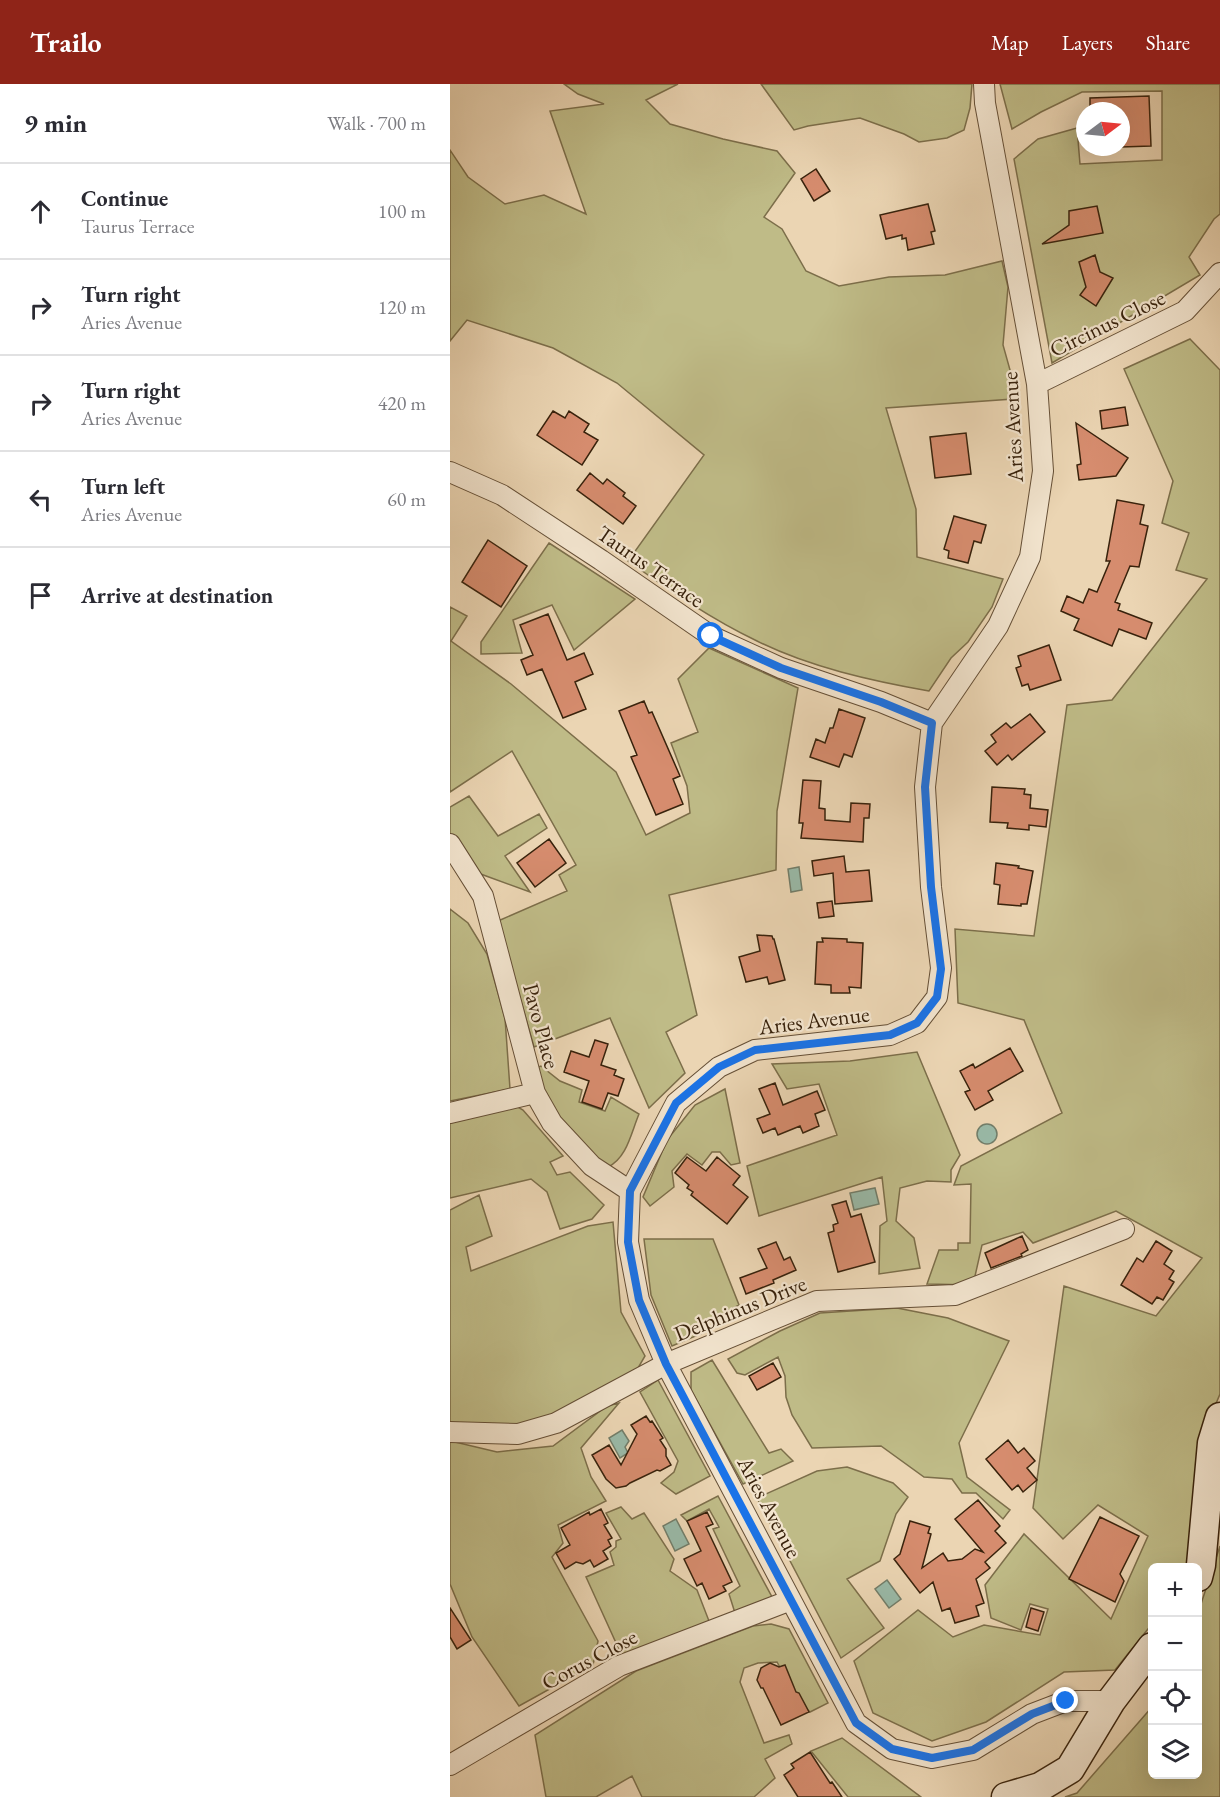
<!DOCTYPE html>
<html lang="en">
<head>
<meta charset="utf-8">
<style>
  :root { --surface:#fff; --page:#f2f2f3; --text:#2b2b33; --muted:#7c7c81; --line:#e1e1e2; --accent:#8f2418 }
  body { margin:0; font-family:"EB Garamond",serif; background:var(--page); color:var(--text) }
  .controls { position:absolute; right:18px; bottom:18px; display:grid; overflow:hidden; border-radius:9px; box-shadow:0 6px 24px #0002 }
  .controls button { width:54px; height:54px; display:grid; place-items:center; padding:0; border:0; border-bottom:2px solid var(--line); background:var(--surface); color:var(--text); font:30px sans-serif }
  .compass { position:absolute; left:626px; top:18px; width:54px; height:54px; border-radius:50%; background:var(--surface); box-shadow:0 6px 24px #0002; rotate:74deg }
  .stop { position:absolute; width:18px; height:18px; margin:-14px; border:4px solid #1a73e8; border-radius:50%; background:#fff }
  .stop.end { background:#1a73e8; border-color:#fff; box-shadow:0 2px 6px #0008 }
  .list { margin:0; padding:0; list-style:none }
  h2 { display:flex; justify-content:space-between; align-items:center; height:78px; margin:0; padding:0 24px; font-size:26px }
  h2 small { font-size:20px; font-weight:400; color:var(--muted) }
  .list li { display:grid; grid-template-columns:39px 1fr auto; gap:18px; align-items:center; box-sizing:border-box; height:96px; padding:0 24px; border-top:2px solid var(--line) }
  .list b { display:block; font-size:22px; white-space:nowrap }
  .list p { margin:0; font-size:20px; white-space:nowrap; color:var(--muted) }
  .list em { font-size:20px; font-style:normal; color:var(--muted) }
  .icon { flex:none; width:33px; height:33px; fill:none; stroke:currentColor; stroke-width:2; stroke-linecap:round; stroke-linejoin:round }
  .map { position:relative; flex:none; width:770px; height:1713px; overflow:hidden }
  header { display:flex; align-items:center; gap:36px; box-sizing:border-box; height:84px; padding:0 30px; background:var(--accent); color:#fff }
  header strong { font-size:28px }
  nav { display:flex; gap:33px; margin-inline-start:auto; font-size:21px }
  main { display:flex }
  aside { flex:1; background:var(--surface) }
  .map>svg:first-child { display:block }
  .green { fill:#bfbb87; stroke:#7c6e4a; stroke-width:1.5 }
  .water { fill:#99b9a7; stroke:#727d69; stroke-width:1.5 }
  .building { fill:#d68c6e; stroke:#38220c; stroke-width:1.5 }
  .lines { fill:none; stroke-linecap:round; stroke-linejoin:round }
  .street-casing { stroke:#654f36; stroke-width:22 }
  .secondary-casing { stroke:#38220c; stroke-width:31 }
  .street { stroke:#f2e4ce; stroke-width:20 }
  .secondary { stroke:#f2e4ce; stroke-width:28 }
  .route { stroke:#1a73e8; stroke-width:8 }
  .labels { text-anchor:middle; stroke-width:4.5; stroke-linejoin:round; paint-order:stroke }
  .street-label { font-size:22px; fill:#38220c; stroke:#f2e4ce }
</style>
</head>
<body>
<header>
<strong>Trailo</strong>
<nav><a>Map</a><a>Layers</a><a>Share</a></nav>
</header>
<main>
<aside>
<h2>9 min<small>Walk · 700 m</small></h2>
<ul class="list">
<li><svg class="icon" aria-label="ahead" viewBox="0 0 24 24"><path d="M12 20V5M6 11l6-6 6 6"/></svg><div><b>Continue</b><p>Taurus Terrace</p></div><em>100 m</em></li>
<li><svg class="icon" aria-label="right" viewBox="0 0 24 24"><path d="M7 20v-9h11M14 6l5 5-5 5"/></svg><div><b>Turn right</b><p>Aries Avenue</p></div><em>120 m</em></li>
<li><svg class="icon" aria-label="right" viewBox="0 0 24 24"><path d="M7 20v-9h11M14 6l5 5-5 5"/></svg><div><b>Turn right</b><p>Aries Avenue</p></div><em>420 m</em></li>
<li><svg class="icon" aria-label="left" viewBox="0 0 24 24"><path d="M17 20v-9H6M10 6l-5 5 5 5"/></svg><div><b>Turn left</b><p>Aries Avenue</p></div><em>60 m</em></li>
<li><svg class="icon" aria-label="arrive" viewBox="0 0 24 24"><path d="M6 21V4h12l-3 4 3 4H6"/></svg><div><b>Arrive at destination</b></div></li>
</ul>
</aside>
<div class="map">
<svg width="770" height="1713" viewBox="0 0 770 1713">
  <rect width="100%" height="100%" fill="#ebd5b3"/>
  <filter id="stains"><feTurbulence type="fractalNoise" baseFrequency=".00333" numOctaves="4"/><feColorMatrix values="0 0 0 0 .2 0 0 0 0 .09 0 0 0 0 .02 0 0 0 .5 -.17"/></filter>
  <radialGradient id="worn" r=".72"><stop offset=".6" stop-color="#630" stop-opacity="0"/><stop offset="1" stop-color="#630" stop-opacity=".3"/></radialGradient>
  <!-- green -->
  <path class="green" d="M114,0h114l-32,16 24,24 53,15 54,12 18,22 -31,44 18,12 24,42 33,15 50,-9 56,-2 57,-14 6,26 -5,58 9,32 1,22 -127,9 30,101 1,48 86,22 -11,28 -24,35 -17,16 -22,33c-57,-10 -120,-24 -172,-50 -46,-22 -88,-51 -129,-80l76,-106 -87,-72 -64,-35 -86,-28 -17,21v-191l18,27 37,27 39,-9 42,19 -36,-103 54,-7 -26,-10z
    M311,0h211l-2,24 -6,22 -17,8 -28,4 -15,-8 -44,-16 -52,8 -14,4z
    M550,0h220v130l-6,5 -25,38 11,18 -148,88 -38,-204 24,-20 39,-11 3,36 82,-4v-69l-80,1 -41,20 -29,17z
    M740,255l30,31v1024l-20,47 -12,126 -36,1v56l-37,46 -51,2 -78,50 -54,19 -59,-28 -19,-52 64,-51 35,27 31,-12 56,10 8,-26 -18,-5 -9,26 -30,-12 -6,-33 39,-51 87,85 37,-83 -50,-31 -35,34 -30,-31 31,-222 92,30 46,-58 -86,-47 -83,32 -10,-11 -41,13 -9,40 -46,-1 12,-34h19v-7h12l1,-59 -17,1 7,-19 101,-53 -38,-93 -66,-17 -3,-74 79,7 33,-231 45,-5 95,-121 -31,-9 13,-37 -27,-10 11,-42 -49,-112z
    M99,459l86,56 -61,51 -22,-45 -39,15 9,33 -41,1v-12z
    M0,523l17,9 -16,25 60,43 105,88 30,63 44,-22 -3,-27 -16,-43 27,-11 -20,-53 31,-31 89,40 -21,123 -1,59 -107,25 28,120 -31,17 19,41 -36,35 -39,-90 -76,29 -36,-126 69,-30 -8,-16 17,-10 -64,-114 -62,41z
    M19,712l29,40 41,-22 8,14 -42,28 25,36 -52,-19 -28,-39v-27z
    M0,825l18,14 19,31 18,64 5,71 -60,12z
    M467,968l43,103 -9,15v12l-24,-1 -27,7 -4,33 18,17 6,30 -41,6 1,-48 7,-5 -5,-44 -123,39 -12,-50 90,-31 -18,-51 -32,5 -15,-25 78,-3z
    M91,982l19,15 22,9 -3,12 26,9 6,-14 28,17c-8,19 -12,44 -31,53l-47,-38 -28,-60z
    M275,1005l15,74 -9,2 -11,-13h-8l-10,13 -15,-11 -15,17 2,16 -24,19 -7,-9 24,-57 28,-35z
    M61,1019l12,7 40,46 -13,6 7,13 13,-3 34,33 -12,14 -32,10 -13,-37 -16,-13 -81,19v-78z
    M29,1111l13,41 -26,11 5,24 117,-45 25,-4 8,90 24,44 -11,19 -60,32 -59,20 -65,-2v-215z
    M194,1155h69l26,66 -31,17 -3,10 -33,14 -21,-51z
    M447,1224l51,10 61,23 -50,102 8,34 43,33 -7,9 -27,-26h-14l-10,-14 -28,-2 -43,-31 -69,2 -20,-33 -6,-18 -1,-21 -7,-19 -33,18 -8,-2 -9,-14 52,-28 40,-18z
    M262,1276l57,93 12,-4 12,12 -50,23 -52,-94v-18z
    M208,1296l52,96 -34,18 -15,-11 13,-11 4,-11 -38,-69z
    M169,1319l-38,45 10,29 15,24 -48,24 5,18 -11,14 46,84 -5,24 -74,41 -47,-69 -22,-53v-142h5l42,10 56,-6 54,-40z
    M397,1383l46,16 15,14 -12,17 -16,47 -33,18 37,49 -43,30 -84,-160 60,-27z
    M268,1412l54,101 -37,16 -6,-19 11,-8 -27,-57 6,-2 -10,-18 -22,12 -6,-6z
    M171,1423l11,12 12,-6 30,46 -4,12 27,19 12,31 -87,35 -36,-79 28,-12 -4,-13 6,-5v-6l5,-2 -15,-26z
    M770,1462v251h-155l12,-4 75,-86v67h46v-161z
    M321,1540l18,5 39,74 -18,9 -10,-9 -23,-41 -19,1 -14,5 -4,14 24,61 25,-8 3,9 -27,15 10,19 -21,19h-112l-10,-21 -36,21h-50l-11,-62 101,-64 117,-45z
    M392,1654l79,59h-73l-37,-46z"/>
  <!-- water -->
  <path class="water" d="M349,783l3,23 -11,2 -3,-23z
    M527 1050a10 10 0 1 1 20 0a10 10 0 1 1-20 0Z
    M425,1104l4,16 -25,6 -4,-17z
    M172,1346l7,11 -4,6 3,6 -8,5 -11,-20z
    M226,1435l13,25 -14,7 -12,-25z
    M437,1496l14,19 -12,9 -14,-19z"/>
  <!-- building -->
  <path class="building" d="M699,12l2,50 -30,1v-36h-31v-13z
    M366,85l14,22 -16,10 -13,-22z
    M478,120l7,27 -4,1 3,12 -26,6 -2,-12 -4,1v-4l-16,4 -6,-24z
    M647,122l6,27 -61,11 27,-19v-14z
    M645,171l5,17 13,6 -17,28 -16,-11 6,-8 -7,-25z
    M675,323l3,18 -26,4 -2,-18z
    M103,327l12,7 4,-7 20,13 -5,8 14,8 -16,25 -45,-30z
    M626,339l52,35 -12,18 -37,4 -2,-15 4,-1z
    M516,349l5,41 -36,4 -5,-41z
    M140,389l13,11 4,-5 18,14 -2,3 13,10 -13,18 -46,-34z
    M667,416l27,5 -4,19 8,2 -9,41 -9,-1 -15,36 5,2 -2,6 34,13 -6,16 -27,-10 -7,17 -38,-16 5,-11 -18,-8 6,-15 16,7 6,-14 8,3 13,-31h-4z
    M504,432l32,9 -5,18 -7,-2 -6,22 -20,-5 1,-7 -5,-2z
    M38,456l39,26 -26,41 -39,-25z
    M98,530l19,46 17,-7 9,21 -18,8 11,27 -23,9 -21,-49 -15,6 -6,-15 12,-5 -13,-30z
    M599,561l12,35 -31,10 -2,-6 -6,2 -6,-18 5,-2 -3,-10z
    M194,617l5,12 3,-1 28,64 -7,3 10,25 -27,11 -25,-58 6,-2 -18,-44z
    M389,625l26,9 -13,39 -8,-3 -5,13 -29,-10 6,-18 9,4 5,-15h3z
    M580,630l15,18 -33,28 -4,-5 -11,10 -12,-14 11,-9 -5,-7 15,-12 5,5z
    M353,696l18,1 -2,27 6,1v11l25,2 1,-19 19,1 -1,14h-5l-1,24 -62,-4 2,-15h-4z
    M542,703l33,2 -1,5 7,1 -1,13 18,2 -2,17 -17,-2v5l-22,-2 1,-5 -18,-1z
    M99,755l17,24 -31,24 -18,-24z
    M394,772l2,16 23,-2 3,31 -37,3 -2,-31 -19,3 -2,-15z
    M546,779l23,3 -1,2 15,3 -6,33h-6v2l-23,-2 2,-19 -6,-1z
    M382,817l2,15 -15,2 -2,-15z
    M307,851l15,1 1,3h1l11,41 -16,4 -2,-7 -21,5 -7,-25 21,-6z
    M372,854l25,1v3l16,1 -2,45 -12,-1 1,6h-19v-8l-16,-1 2,-42h6z
    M145,956l13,4 -7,21 15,5 -2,5 10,4 -6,17 -10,-3 -6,16 -20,-7 7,-21 -25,-9 7,-21 18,6z
    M560,964l13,23 -35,20 5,9 -18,10 -10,-18 5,-2 -10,-19 13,-7 2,4z
    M325,999l8,22 34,-14 8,19 -10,4 4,12 -16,7 -3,-7 -22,9 -3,-7 -12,5 -6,-14 13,-5 -11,-25z
    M237,1073l19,14 11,-14 23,19 -7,9 15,12 -21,27 -36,-29 2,-3 -6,-4 2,-3 -14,-12z
    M396,1117l5,16 10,-3 14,48 -37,10 -10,-39 6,-2 -1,-6 5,-2 -6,-18z
    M572,1152l6,14 -7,4 1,2 -31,12 -6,-15z
    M706,1157l16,10 -8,13 10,7 -5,8 5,3 -11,18 -6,-3 -5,7 -31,-19 16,-27 6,4z
    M326,1158l8,18 6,-3 6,13 -23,10 1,3 -28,11 -6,-16 27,-10 -9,-19z
    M323,1279l8,14 -24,13 -8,-14z
    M196,1332l4,6 2,-1 11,17 -3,2 6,9v7l5,9 -11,6 -3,-1 -27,13 -4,3 -10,2 -10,-9 -14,-24 17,-10 12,20 16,-31 -6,-9z
    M558,1356l10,13 6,-5 11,13 -8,7 10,12 -14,12 -5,-7 -6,5 -26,-31z
    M528,1416l22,26 -5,5 11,12 -21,19 5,6 -14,11 8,24 -8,3 3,10 -24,7 -5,-15 -8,3 -9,-29 -13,11 -26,-34 6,-5 10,-33 20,6 -2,6 3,1 -9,34 21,-15 5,8 14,-2 13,-10 8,3 -28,-33z
    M151,1425l7,14 -4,2 8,13 -4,2 3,6 -8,5 5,8 -14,8 -4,-7 -7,4 -7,-2 -11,7 -9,-16 14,-8 -9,-17 28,-16 1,3z
    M257,1428l6,12 -7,3 26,55 -9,4 3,5 -17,8 -7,-16 -5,3 -13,-27 17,-8 -14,-30z
    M650,1433l39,19 -19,38 4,7 -9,21 -46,-23z
    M0,1524l21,32 -14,9 -7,-12z
    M581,1524l13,4 -6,19 -12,-4z
    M320,1579l9,4 6,-2 11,27 3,1 10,19 -28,13 -18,-37h-2l-4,-8 4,-12z
    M360,1668l20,31 2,-1 10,15h-44l-14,-22 10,-7 -3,-4z"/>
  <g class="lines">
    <!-- street casing -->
    <g class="street-casing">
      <path id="street" d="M534,0l1,19 52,281 6,87 -13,86 -32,69 -66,97 -7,64 6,100 10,81 -4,29 -20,26 -27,12 -135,15 -36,17 -43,36 -46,88 -2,51 11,58 27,64 190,359 36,26 40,9 41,-8 59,-36 34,-13h45
        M587,300l148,-73 35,-38
        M0,388l52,23 99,65 110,76 70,32 100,34 51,21
        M0,760l33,52 52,197 17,30 40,43 38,25
        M0,1029l85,-20
        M0,1348l68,2 38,-11 110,-59 151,-63 138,-6 169,-66
        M0,1681l169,-99 172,-66"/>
    </g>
    <!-- secondary casing -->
    <g class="secondary-casing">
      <path id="secondary" d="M748,1493l3,-12 11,-122 8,-26
        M556,1713l34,-10 30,-18 41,-68 41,-54"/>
    </g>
    <!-- street -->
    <use href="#street" class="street"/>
    <!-- secondary -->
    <use href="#secondary" class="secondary"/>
  </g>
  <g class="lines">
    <!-- route -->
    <path class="route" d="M261,552l70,32 100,34 51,21 -7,64 6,100 10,82 -4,28 -20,26 -27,12 -135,15 -36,17 -43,36 -46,88 -2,51 11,58 27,64 190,359 36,26 40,9 41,-8 59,-36 34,-13"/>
  </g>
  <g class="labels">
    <!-- street labels -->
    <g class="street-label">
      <text transform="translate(657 239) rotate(-26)" y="8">Circinus Close</text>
      <text transform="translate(562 343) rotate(-93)" y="8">Aries Avenue</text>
      <text transform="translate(201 482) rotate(35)" y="8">Taurus Terrace</text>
      <text transform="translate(364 936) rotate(-7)" y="8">Aries Avenue</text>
      <text transform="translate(92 942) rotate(75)" y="8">Pavo Place</text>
      <text transform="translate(290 1224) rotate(-22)" y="8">Delphinus Drive</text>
      <text transform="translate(320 1423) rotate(62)" y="8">Aries Avenue</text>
      <text transform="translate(139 1575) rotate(-28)" y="8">Corus Close</text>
    </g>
  </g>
  <rect width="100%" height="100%" filter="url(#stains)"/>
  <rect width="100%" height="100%" fill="url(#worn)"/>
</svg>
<div class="controls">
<button>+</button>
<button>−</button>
<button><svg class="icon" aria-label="locate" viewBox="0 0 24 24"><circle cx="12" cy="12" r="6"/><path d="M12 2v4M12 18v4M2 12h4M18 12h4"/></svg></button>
<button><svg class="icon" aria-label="layers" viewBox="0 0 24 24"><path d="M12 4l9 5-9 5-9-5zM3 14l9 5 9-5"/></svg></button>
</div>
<svg class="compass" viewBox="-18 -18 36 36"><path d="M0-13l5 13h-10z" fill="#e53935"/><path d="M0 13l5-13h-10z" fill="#7c7c81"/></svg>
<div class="stop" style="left:261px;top:552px"></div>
<div class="stop end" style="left:616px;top:1617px"></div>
</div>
</main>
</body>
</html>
